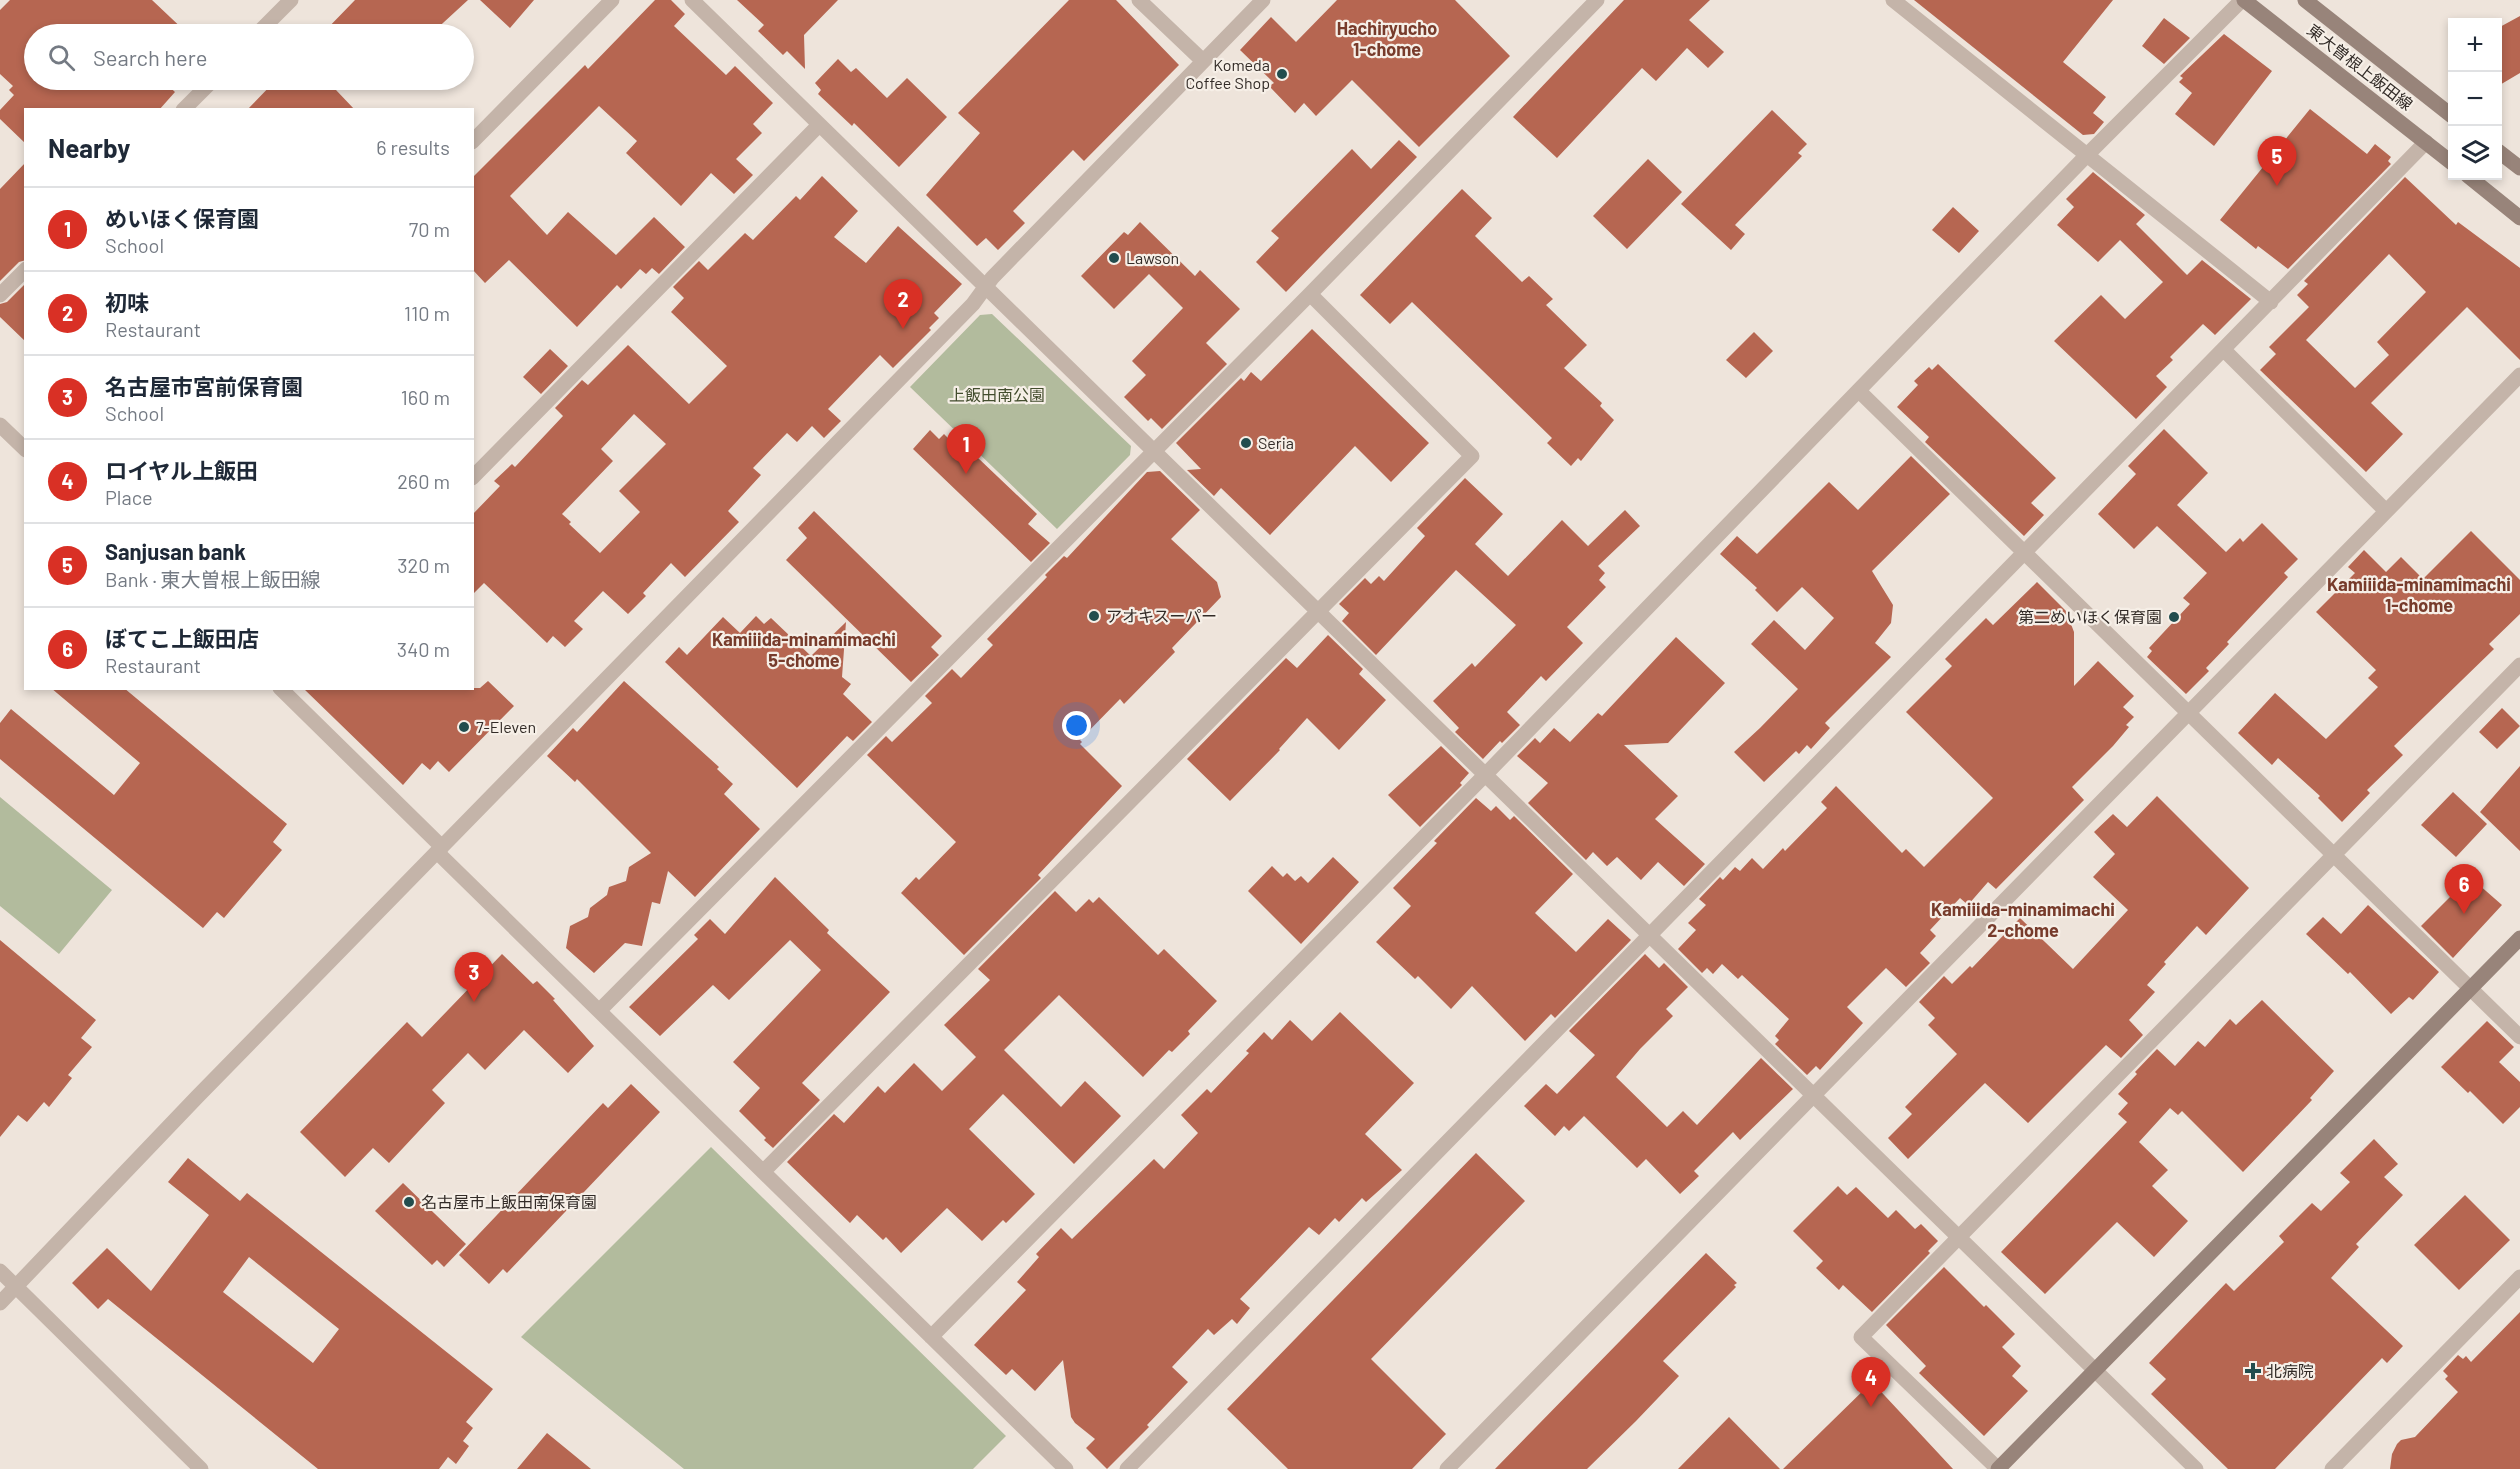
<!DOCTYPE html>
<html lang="en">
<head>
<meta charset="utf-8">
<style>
  :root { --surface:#fff; --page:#f2f2f3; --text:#1f2937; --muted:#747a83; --line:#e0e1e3; --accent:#d93025 }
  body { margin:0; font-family:Barlow,"Noto Sans JP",sans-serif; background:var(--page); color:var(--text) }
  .controls { position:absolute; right:18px; top:18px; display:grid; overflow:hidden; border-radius:0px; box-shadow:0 3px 9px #0003 }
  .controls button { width:54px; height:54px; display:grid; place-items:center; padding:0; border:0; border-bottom:2px solid var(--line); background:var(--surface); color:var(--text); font:30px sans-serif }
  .you { position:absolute; left:1077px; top:726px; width:21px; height:21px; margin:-15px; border:4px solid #fff; border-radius:50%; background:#1a73e8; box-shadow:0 0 0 9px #1a73e833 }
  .badge { display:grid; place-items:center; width:39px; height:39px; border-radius:50%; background:var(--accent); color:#fff; font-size:20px; font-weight:700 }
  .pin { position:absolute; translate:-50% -50px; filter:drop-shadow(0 2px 3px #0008) }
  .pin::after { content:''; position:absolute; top:32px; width:21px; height:18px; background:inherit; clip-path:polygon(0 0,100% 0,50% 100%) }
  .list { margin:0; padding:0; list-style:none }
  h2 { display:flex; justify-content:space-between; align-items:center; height:78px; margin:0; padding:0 24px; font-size:26px }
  h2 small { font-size:20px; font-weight:400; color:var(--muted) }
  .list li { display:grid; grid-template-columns:39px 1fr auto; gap:18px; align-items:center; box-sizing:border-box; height:84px; padding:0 24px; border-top:2px solid var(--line) }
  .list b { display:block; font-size:22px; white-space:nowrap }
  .list p { margin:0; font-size:20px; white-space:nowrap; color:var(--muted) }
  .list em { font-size:20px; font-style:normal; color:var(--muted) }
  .icon { flex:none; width:33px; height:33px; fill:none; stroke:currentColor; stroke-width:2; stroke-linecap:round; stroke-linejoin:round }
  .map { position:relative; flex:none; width:2520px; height:1469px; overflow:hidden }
  .search { position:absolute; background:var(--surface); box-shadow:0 3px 9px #0003; left:24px; top:24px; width:450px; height:66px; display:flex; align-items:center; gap:15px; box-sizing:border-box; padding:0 21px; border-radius:33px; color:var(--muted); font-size:22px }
  .panel { position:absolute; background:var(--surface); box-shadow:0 3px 9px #0003; left:24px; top:108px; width:450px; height:582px; border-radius:0px }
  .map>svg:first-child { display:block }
  .green { fill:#b2bb9d }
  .building { fill:#b66651; fill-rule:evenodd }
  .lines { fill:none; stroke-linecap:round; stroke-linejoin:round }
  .street { stroke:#c4b4a9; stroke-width:15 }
  .secondary { stroke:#98847a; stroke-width:15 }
  .poi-dot { fill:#224d4e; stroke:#f6efe7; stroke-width:2 }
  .labels { text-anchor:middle; stroke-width:4.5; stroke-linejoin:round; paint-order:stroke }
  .poi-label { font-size:16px; fill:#322b27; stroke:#f6efe7; text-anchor:start }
  .street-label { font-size:16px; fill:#322b27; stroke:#f6efe7 }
  .park-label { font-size:16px; fill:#434d2e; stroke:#f6efe7 }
  .neighbourhood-label { font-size:18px; font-weight:bold; fill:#773b2b; stroke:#f6efe7 }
</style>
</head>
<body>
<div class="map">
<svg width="2520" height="1469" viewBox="0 0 2520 1469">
  <rect width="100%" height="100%" fill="#eee4db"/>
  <!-- green -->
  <path class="green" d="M992,314l139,132 -1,9 -73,74 -147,-142 70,-72z
    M0,797l112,93 -53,64 -59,-48z
    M711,1147l295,289 -33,33h-289l-163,-132z"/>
  <!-- building -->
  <path class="building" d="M10,0h142l36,34h-154v46h128l13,12 -16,18h-133v34l-26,-25v-9l14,-15 -5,-5 4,-4 -13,-12v-64z
    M355,0h113l-37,34h-109z
    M480,0h54l-24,28z
    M655,0h16l14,14 -11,12 52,49 9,-9 38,37 -20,21 9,9 -26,26 17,16 -19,19 -23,-21 -30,33 -55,-53 11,-12 -38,-35 -89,90 37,39 21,-23 48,43 38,-38 31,30 -26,27 -7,-6 -6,6 -6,-5 -19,20 -4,-4 -40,42 -68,-67 -24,23 -13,-14v-91l113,-113 3,4z
    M737,0h101l-34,35 1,34 -18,-18 -4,4 -25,-24 6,-6z
    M1069,0h47l63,65 -95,96 -11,-11 -60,61 12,12 -27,27 -12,-12 -9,8 -51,-51 54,-62 -22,-20z
    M1337,0h118l55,56 -91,91 -67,-67 -36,36 -12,-13 -9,10 -26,-27 5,-3 -34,-33 31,-33 25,25z
    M1624,0h86l-21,20 35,32 -16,16 -21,-20 -31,33 -14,-13 -85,90 -44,-41z
    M1914,0h199l-50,62 43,35 -13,16 11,9 -10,12 -11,1z
    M2520,16v57l-22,13v-58z
    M2164,18l26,20 -26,26 -22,-18z
    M2224,34l48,37 -58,75 -39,-32 17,-21 -13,-11 4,-4 -3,-2z
    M838,59l13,13 5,-4 31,30 20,-20 40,39 -48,50 -45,-44 -2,3 -34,-32 3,-4 -6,-7z
    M276,80h70l-10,10 19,20h-108z
    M2310,109l57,45 8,-10 16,13 -3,4 3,3 -103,105 -30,-23 -2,3 -36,-29z
    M1772,110l35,34 -9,9 4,3 -67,69 10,9 -14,16 -50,-46z
    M1399,140l18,17 -131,135 -30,-30 23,-24 -8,-7 81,-82 19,20z
    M1648,159l34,33 -55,57 -34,-33z
    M26,162v98l-7,2 -19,19v-92z
    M2093,172l52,43 -9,9 51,51 15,-15 49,39 -36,36 -12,-11 -33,33 3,3 -17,16 11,11 -31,32 -82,-78 47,-46 24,24 38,-37 -43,-42 -22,22 -41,-37 17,-18 -8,-8z
    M822,176l36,35 -24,26 32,26 32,-37 64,58 -28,29 5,5 -10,10 2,2 -38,38 -13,-13 -52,54 13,12 -17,17 -12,-12 -15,16 -10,-9 -34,35 8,7 -33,36 11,11 -54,55 -14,-14 -28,30 3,3 -18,18 -25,-23 -29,30 9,8 -18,18 -12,-11 -6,7 -63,-60 -12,12v-80l28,-29 -6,-5 18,-17 3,3 48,-51 -8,-8 27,-28 6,5 40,-40 61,59 38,-38 -56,-54 13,-14 -11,-11 26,-26 9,9 37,-37 8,7 43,-44 4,4zM634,414l32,30 -47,47 21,21 -40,41 -31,-29 2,-2 -9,-8 51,-53 -12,-12z
    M2405,177l51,48 2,-3 62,46v92l-53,-53 -96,96 32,31 -37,38 -106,-102 16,-16 -7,-7 40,-40 -12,-12 11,-11 -4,-3zM2389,254l37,38 -49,50 12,13 -34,33 -49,-48z
    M1462,189l30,29 -17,18 47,46 7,-6 24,23 -7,6 41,40 -23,23 38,35 -2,3 14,14 -33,41 -3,-3 -7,8 -24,-23 5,-5 -140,-136 -22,22 -30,-29z
    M1953,207l26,24 -20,22 -27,-23z
    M1140,222l55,54 5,-6 40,39 -34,34 21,21 -65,65 -11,-11 -3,3 -24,-24 22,-22 -14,-14 51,-53 -34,-34 -35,35 -33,-33 43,-44 4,3z
    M26,283v59l-26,-25v-13l7,-2z
    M1312,329l117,114 -38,39 -36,-36 -85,89 -49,-47 -7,8 -27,-26 14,-1 -25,-26 65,-65 3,3 7,-9 10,9z
    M1754,332l19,19 -27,27 -20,-18z
    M550,349l18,17 -27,28 -18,-17z
    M1938,364l118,114 -25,25 13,12 -20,21 -99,-94 4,-5 -32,-30 21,-22 -4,-4 15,-14 3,3z
    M2164,429l44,44 -31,32 49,47 14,-14 3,4 19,-19 36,36 -14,14 4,4 -61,65 2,2 -23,24 3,3 -23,23 -39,-37 5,-6 -3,-3 41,-44 -7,-6 24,-25 -50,-47 -23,23 -36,-35 38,-40 -8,-8z
    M930,430l9,9 5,-5 9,9 4,-5 80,76 -9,10 22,19 -19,19 -118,-113z
    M1911,456l39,38 -78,77 21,34 -2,18 -16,20 16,14 -66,66 5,5 -19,21 -4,-4 -8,9 -3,-3 -32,31 -30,-30 26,-24 38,-39 -47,-45 23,-24 31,30 29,-32 -32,-31 -25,25 -22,-22 2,-2 -37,-34 17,-18 20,18 72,-72 29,28z
    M1160,471l40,39 -29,29 46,43 4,15 -49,51 3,4 -51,52 -4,-5 -40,41 2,2 -2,2 42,42 -84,89 3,3 -77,77 -63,-62 15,-16 3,3 37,-38 -89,-87 19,-19 6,6 40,-39 -7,-7 27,-27 9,9 32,-33 -6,-6 60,-62 -2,-2 19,-19 3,2 80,-86z
    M1465,478l38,36 -28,30 33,32 54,-56 26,26 37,-36 15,16 -42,40 7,7 -6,7 7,7 -39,40 16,16 -37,38 -5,-5 -34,36 13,13 -18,18 -2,-2 -17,18 -28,-27 4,-4 -26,-27 39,-38 3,4 41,-42 -60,-55 -80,85 -34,-34 7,-8 -10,-9 26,-26 6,6 8,-8 5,5 41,-45 -8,-8z
    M814,511l128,125 -11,11 8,8 -28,27 -125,-122 21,-22 -9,-10z
    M2471,531l49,49v34l-31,30 5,5 -100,97 9,9 -36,35 3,3 -28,29 -24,-24 2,-2 -42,-38 -6,7 -34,-32 37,-40 51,46 52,-52 -10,-9 8,-8 -60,-58 39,-39 -7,-6 16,-17 22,22 15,-15 22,22z
    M2037,582l29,29 8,21v54l24,-25 36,35 -11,11 11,10 -8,8 3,2 -16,19 -41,41 12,13 -88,89 -8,-7 -20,23 -8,-7 -30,32 6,6 -16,17 10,10 -24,24 -20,-19 -39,39 16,16 -43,47 -4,-4 -9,9 -32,-31 4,-4 -4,-4 14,-17 -47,-44 -4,4 -16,-15 -9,10 -6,-6 -5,5 -24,-24 18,-19 -8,-7 18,-18 -7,-6 21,-22 3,3 12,-13 5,4 12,-13 11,11 20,-21 2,3 42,-43 -6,-6 15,-16 66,67 4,-4 18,18 69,-69 -87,-86 46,-46 -7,-7 41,-41 7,7z
    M756,616l8,8 7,-6 40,38 35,-34 -4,55 9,7 -8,10 29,28 -19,19 -6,-5 -50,52 -132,-126 14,-15 8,8 36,-38 17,16z
    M1328,635l35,34 -4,5 27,26 -47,50 -32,-32 -28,31 1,1 -50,51 -43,-42 99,-101 11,10z
    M1676,637l49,46 -57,60 -44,2 54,51 -23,23 50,45 -21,22 -26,-24 -17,18 -24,-23 -10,9 -14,-14 -7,8 -58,-57 20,-20 -31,-27 18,-18 5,5 14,-15 16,14 28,-29 4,3z
    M488,681l26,25 -65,66 -11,-11 -8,9 -8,-7 -19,22 -100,-97h177z
    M624,681l95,86 -2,2 16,15 -9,10 36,35 -65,68 -27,-26 -8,33 -8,-2 -10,44 -17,-3 -31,30 -28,-25 4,-22 18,-9 2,-9 17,-13 2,-8 17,-6 3,-14 22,-14 -74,-74 -2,3 -28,-26 26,-28 4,4z
    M51,688h73l163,136 -14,18 9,8 -58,68 -7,-6 -14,16 -203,-169v-36l11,-14 103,86 26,-32z
    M2502,708l18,18 -23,23 -18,-17z
    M1441,746l28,27 -9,10 2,2 -42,42 -32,-32z
    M2520,766v85l-40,-39z
    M2453,792l34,32 -31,33 -35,-32z
    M2157,796l92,92 -43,47 -9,-9 -33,36 2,2 -19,21 8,7 -26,28 14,15 -22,23 -15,-13 -78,78 -43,-40 -77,76 -20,-21 24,-24 -7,-7 52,-53 -29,-29 7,-7 -16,-16 25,-26 8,8 18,-18 2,2 48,-50 53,51 55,-59 -35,-33 22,-23 -21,-22 19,-18 14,13z
    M1476,798l15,13 5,-5 14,14 4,-4 59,58 -38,39 41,39 32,-33 23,21 -76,78 -4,-4 -26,27 -53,-55 -21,23 -33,-33 -3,3 -39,-37 35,-36 -18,-18 44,-45 -3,-2z
    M1333,857l26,25 -58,62 -53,-53 24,-25 11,11 4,-4 8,8 6,-5 7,7z
    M775,877l54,53 -2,3 63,59 -88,91 18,17 -47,48 -9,-8 2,-2 -27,-27 21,-23 -27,-26 88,-92 -31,-30 -61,60 -16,-15 -53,51 -31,-29 69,-68 -4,-4 16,-16 15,15z
    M2470,877l32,28 -49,53 -32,-32z
    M1055,891l21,21 13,-13 4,4 6,-6 59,58 6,-6 53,52 -29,30 2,3 -18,18 -3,-2 -26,27 -84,-82 -55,55 57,57 24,-26 36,35 -47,48 -71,-70 -34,35 66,65 -29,29 -3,-3 -21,21 -35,-33 -46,45 -15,-16 -3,3 -26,-25 -7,8 -63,-61 47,-48 10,9 34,-37 7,7 29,-30 28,28 34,-34 -32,-32 46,-45 -12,-11z
    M2368,905l71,67 -26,28 -4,-3 -18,17 -41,-42 -2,2 -42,-40 17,-17 18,17z
    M0,940l96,80 -15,18 11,9 -24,28 4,3 -23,29 -5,-5 -17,20 -9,-7 -18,22z
    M502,954l31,30 4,-3 18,18 -2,1 41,46 -26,27 -44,-43 -39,40 -17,-17 -36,37 13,13 -56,60 -16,-15 -28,29 -45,-45 107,-110 15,15z
    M1645,954l14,14 5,-5 24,24 -22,22 7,7 -33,33 -24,28 51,50 16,-16 14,14 64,-67 32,31 -53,51 -7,-8 -39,39 5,5 -19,18 -34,-35 -9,9 -53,-52 -15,15 -5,-5 -9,10 -31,-30 22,-22 11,10 38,-39 -26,-24z
    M2262,1000l72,71 -24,27 2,2 -69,72 -61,-61 -4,4 -8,-7 -31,34 29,28 -16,16 36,35 -34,36 -37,-35 -72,72 -44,-42 126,-130 -9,-8 10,-11 -10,-9 19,-20 -2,-2 22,-23 18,17 23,-25 7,6 25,-28 6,6z
    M1340,1012l74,71 -49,51 37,36 -36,32 -4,-4 -23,24 -4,-4 -16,17 -10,-8 -69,72 10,9 -13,16 -5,-5 -18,16 -6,-6 -36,38 16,15 -41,43 2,2 -42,42 -21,-21 9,-9 -20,-16 -4,-6 -8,-57 -28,31 -23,-22 -6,6 -32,-30 52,-55 -9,-8 22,-25 -3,-3 25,-26 11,11 82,-80 10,10 34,-36 -17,-18 26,-26 4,4 38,-40 -3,-2 18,-19 8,8 18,-20 22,21z
    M2487,1021l27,26 -15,15 21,20v25l-17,17 -33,-33 -2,2 -27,-26z
    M631,1084l29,28 -153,161 -4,-4 -14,15 -30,-29 144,-152 5,5z
    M2374,1139l24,25 -14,13 19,18 -47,49 3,3 -28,31 72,68 -16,17 -5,-5 -107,111h-47l-77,-75 15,-15 -17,-16 77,-80 8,8 50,-49 -5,-6 33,-33 9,8 29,-29 -10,-9z
    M1476,1153l49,48 -154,158 75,75 -34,35h-124l-61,-60z
    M188,1158l52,43 7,-8 246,196 -27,33 7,6 -10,13 6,5 -13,18 -8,-7 -9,12h-121l-210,-170 -10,10 -26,-26 35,-35 44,43 58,-76 -41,-33zM249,1257l90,72 -26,34 -90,-71z
    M403,1183l63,61 -22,23 -7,-7 -5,5 -57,-54z
    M1838,1186l9,9 9,-8 32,31 8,-8 19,19 6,-5 17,17 -10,10 2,2 -58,59 -29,-27 -4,5 -23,-22 7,-7 -30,-30z
    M2465,1195l45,45 -51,50 -45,-45z
    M1706,1253l31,30 -3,2 2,2 -73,74 16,15 -43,45 -49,48h-92z
    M1944,1267l40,40 2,-2 29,29 -13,13 19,19 -9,10 16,15 -44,45 -65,-63 7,-7 -40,-41z
    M2520,1312v157h-130l2,-15 5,-10 4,-4 14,-3 43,-45 -13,-13 3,-3 -5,-5 15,-16 5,4 3,-3 5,6z
    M1872,1382l81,87h-170z
    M1729,1417l51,52h-102z
    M547,1433l44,36h-74z"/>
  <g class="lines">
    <!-- street -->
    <path class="street" d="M692,0l1504,1469
      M1139,0l64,61
      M1893,0l378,302
      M257,34l34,-34
      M183,110l30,-30
      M472,142l140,-142
      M0,295l26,-26
      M2224,350l162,161
      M1859,391l661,646
      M0,425l26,25
      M472,478l347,-353
      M280,688l162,159
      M437,852l629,617
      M600,1010l710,-716 287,-294
      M763,1172l709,-716 -162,-162
      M0,1271l201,198
      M0,1303l197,-206 776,-793 19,-26 271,-278
      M931,1337l554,-562 603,-621 154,-154
      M1127,1469l1299,-1327
      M1447,1469l1073,-1094
      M1998,1469l-137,-132 659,-672
      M2332,1469l188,-192"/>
    <!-- secondary -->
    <path class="secondary" d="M2244,0l208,163
      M2305,0l147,116
      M2498,151l22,17
      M2468,176l52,42
      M1998,1469l522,-531"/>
  </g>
  <!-- markers -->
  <g class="poi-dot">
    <circle cx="1282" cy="74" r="6"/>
    <circle cx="1114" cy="258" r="6"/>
    <circle cx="1246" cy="443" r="6"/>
    <circle cx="1094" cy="616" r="6"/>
    <circle cx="2174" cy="617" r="6"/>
    <circle cx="464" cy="727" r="6"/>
    <circle cx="409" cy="1202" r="6"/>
    <path d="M2250 1362h6v6h6v6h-6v6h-6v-6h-6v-6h6z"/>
  </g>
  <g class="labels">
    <!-- poi labels -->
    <g class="poi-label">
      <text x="1270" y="71" text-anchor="end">Komeda<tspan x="1270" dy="18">Coffee Shop</tspan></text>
      <text x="1126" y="264">Lawson</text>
      <text x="1258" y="449">Seria</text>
      <text x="1106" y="622">アオキスーパー</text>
      <text x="2162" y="623" text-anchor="end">第二めいほく保育園</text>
      <text x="476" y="733">7-Eleven</text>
      <text x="421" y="1208">名古屋市上飯田南保育園</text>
      <text x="2266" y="1377">北病院</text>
    </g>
    <!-- street labels -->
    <g class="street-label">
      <text transform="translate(2360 67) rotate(38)" y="6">東大曽根上飯田線</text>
    </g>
    <!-- park labels -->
    <g class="park-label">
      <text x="997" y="401">上飯田南公園</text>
    </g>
    <!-- neighbourhood labels -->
    <g class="neighbourhood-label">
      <text x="1387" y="35">Hachiryucho<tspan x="1387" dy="21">1-chome</tspan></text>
      <text x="2419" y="591">Kamiiida-minamimachi<tspan x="2419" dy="21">1-chome</tspan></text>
      <text x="804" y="646">Kamiiida-minamimachi<tspan x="804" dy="21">5-chome</tspan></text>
      <text x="2023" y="916">Kamiiida-minamimachi<tspan x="2023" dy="21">2-chome</tspan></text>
    </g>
  </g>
</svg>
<div class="controls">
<button>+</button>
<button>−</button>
<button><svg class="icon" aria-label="layers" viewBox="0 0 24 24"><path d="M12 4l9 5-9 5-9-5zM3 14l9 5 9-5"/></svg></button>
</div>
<div class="you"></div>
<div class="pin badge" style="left:966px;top:474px">1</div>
<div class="pin badge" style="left:903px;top:329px">2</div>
<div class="pin badge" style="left:474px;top:1002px">3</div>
<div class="pin badge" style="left:1871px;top:1407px">4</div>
<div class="pin badge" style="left:2277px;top:186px">5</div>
<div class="pin badge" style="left:2464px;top:914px">6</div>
<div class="search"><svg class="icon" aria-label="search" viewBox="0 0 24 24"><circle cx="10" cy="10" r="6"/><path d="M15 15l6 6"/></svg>Search here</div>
<section class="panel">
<h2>Nearby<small>6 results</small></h2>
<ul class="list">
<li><span class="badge">1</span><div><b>めいほく保育園</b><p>School</p></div><em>70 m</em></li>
<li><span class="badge">2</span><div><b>初味</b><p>Restaurant</p></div><em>110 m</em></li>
<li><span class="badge">3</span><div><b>名古屋市宮前保育園</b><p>School</p></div><em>160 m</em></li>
<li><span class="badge">4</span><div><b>ロイヤル上飯田</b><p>Place</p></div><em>260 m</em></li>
<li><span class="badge">5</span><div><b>Sanjusan bank</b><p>Bank · 東大曽根上飯田線</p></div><em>320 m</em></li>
<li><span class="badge">6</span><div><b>ぼてこ上飯田店</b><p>Restaurant</p></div><em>340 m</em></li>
</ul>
</section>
</div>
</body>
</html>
